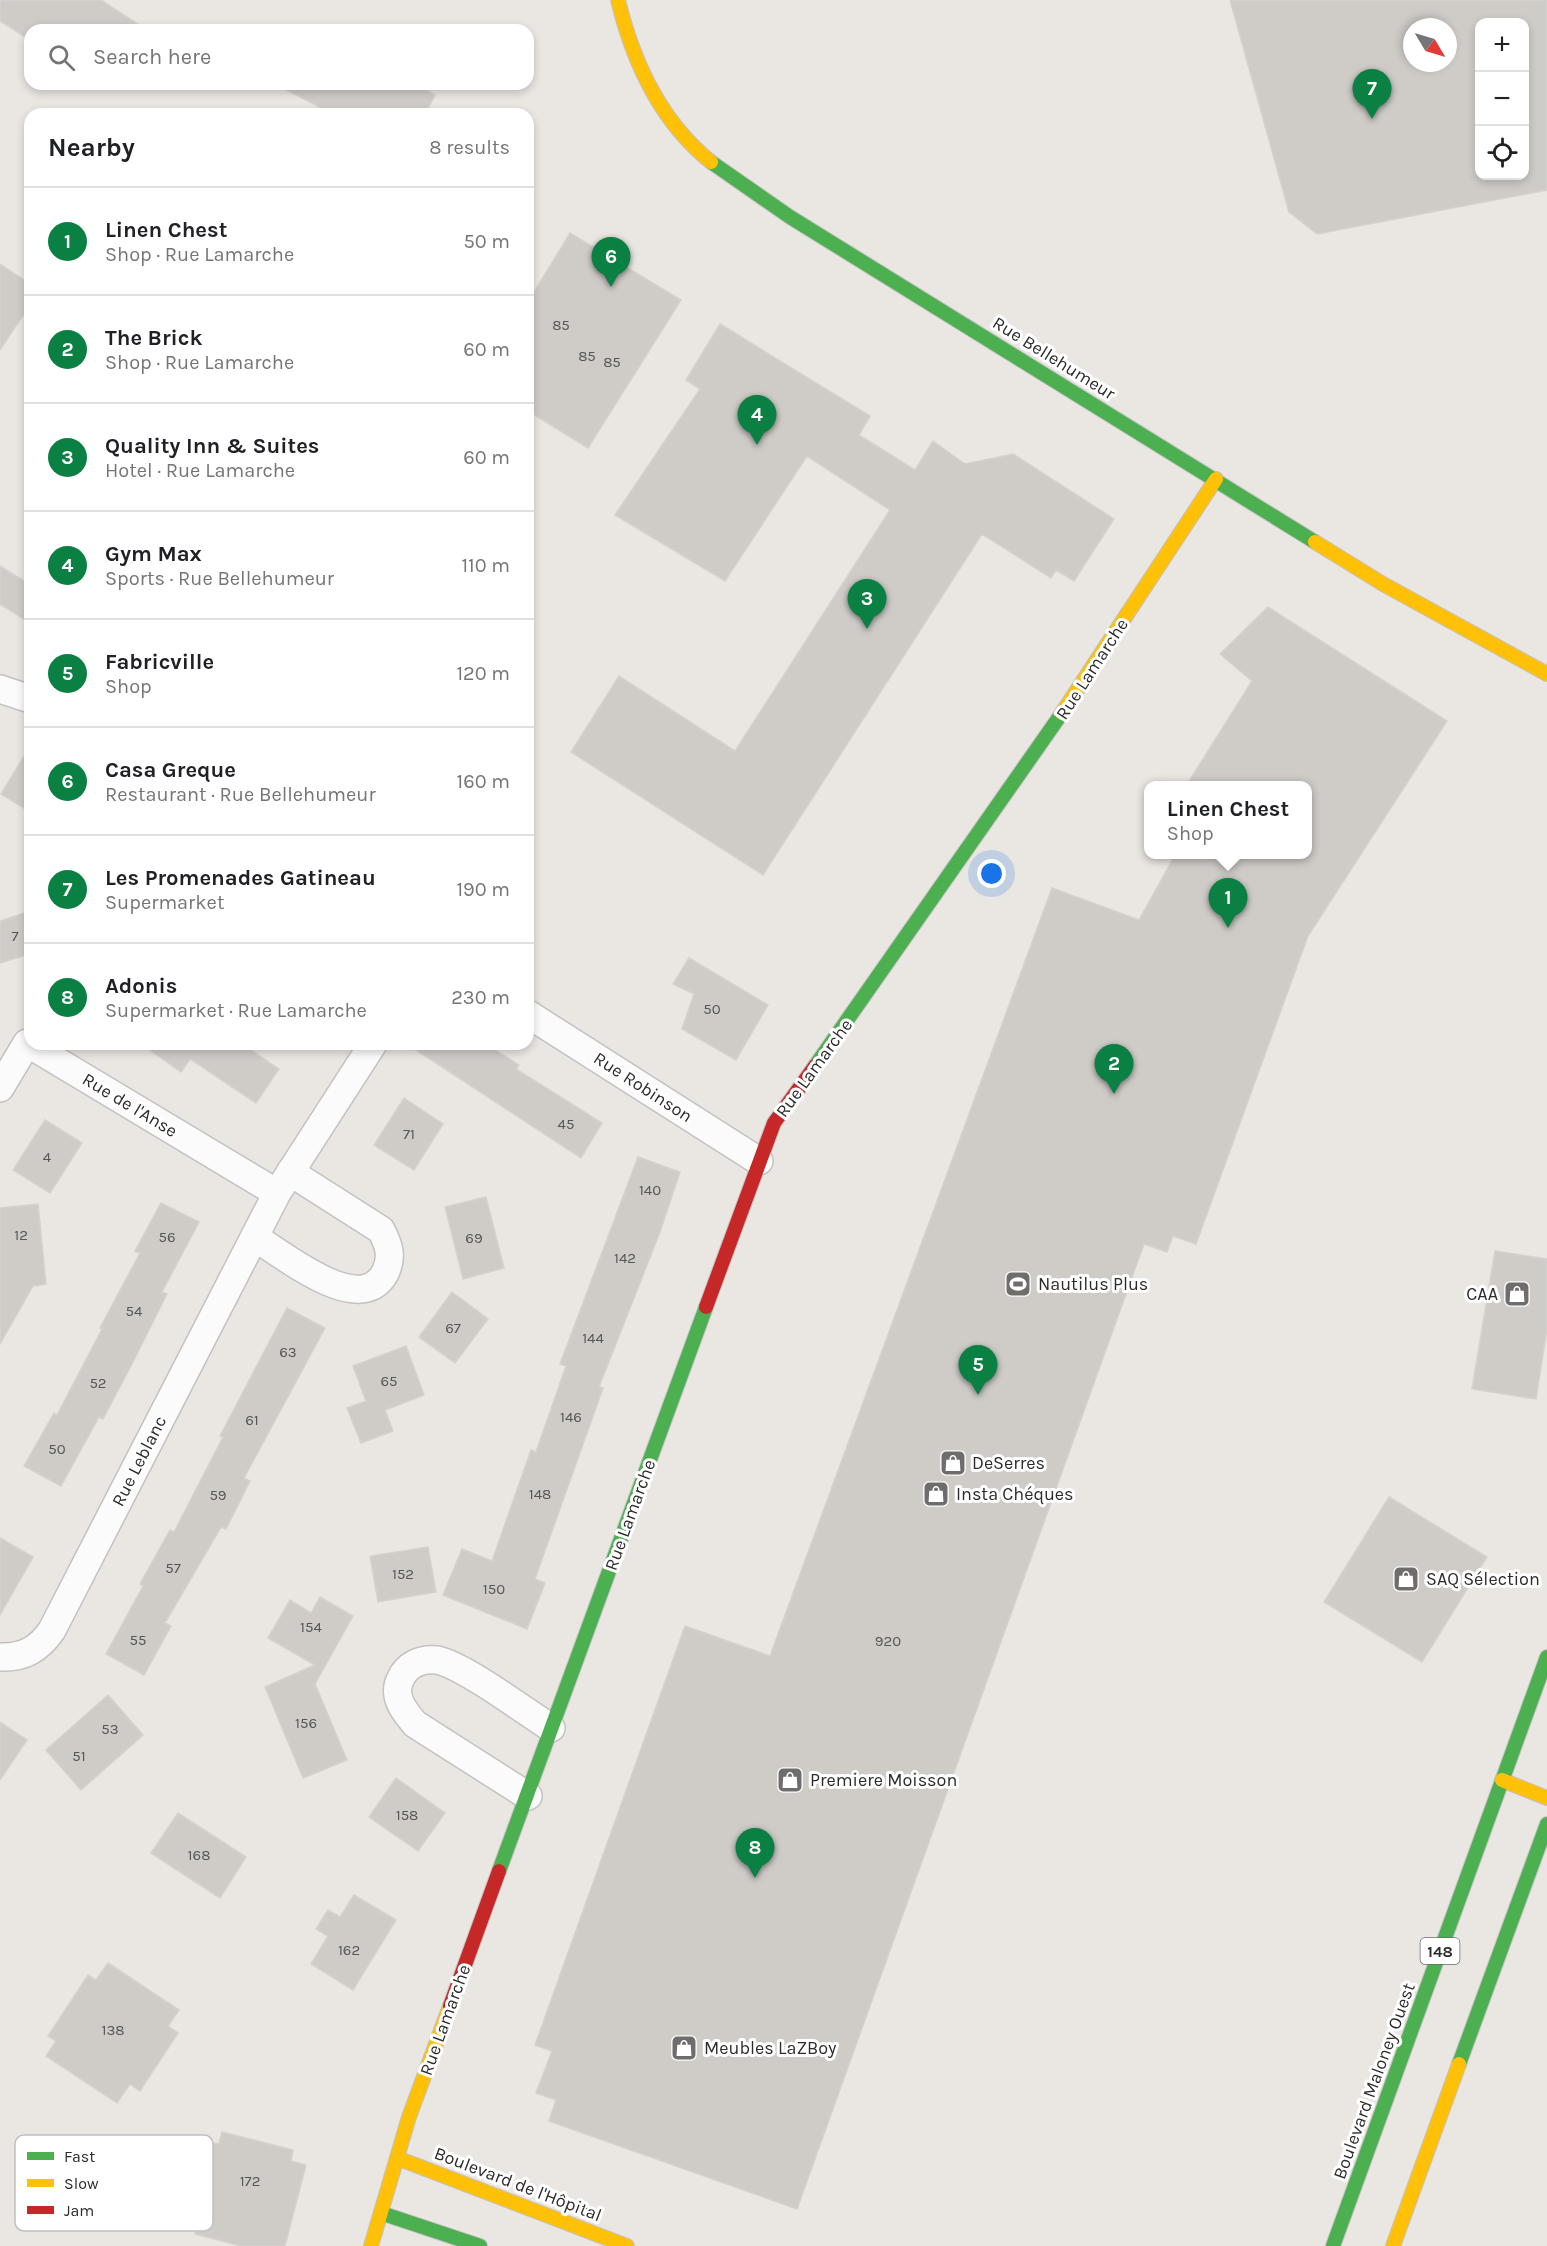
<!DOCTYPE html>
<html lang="en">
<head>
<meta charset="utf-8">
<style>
  :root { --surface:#fff; --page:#f6f6f6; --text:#202124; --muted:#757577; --line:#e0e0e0; --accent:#0b8043 }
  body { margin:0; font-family:Karla,sans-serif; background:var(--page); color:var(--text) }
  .controls { position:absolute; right:18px; top:18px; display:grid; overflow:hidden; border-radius:12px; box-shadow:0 3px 9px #0003 }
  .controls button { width:54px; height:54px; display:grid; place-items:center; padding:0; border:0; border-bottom:2px solid var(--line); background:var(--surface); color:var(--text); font:30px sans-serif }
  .compass { position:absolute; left:1403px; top:18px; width:54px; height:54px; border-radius:50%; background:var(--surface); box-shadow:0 3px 9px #0003; rotate:128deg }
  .you { position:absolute; left:992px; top:874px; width:21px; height:21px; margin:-15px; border:4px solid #fff; border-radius:50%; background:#1a73e8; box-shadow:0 0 0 9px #1a73e833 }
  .badge { display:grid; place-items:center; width:39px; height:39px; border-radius:50%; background:var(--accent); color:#fff; font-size:20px; font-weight:700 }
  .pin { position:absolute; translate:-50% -50px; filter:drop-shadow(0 2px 3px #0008) }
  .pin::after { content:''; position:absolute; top:32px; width:21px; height:18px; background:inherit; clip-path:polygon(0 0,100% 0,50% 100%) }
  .popup { position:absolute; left:1144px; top:781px; width:168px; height:78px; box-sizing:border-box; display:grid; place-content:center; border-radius:12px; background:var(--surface); filter:drop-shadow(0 2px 4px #0005); font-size:20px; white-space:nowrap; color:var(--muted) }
  .popup b { font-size:22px; color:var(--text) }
  .popup::after { content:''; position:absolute; left:50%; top:100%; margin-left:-12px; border:12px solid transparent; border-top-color:var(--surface) }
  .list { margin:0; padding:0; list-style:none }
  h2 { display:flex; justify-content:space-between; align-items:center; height:78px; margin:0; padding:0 24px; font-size:26px }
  h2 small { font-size:20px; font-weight:400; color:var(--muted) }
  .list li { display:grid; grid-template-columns:39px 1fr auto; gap:18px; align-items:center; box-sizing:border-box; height:108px; padding:0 24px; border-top:2px solid var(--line) }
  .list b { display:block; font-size:22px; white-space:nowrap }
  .list p { margin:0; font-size:20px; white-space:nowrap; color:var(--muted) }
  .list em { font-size:20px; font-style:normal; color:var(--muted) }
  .icon { flex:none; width:33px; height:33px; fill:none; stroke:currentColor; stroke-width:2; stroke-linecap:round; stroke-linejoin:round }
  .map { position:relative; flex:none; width:1547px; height:2246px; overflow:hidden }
  .search { position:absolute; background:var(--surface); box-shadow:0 3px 9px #0003; left:24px; top:24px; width:510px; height:66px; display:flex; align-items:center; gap:15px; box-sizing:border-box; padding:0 21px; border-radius:18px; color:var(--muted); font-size:22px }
  .panel { position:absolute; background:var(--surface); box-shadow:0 3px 9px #0003; left:24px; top:108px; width:510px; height:942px; border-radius:18px }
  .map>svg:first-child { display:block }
  .building { fill:#cfccc8; stroke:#d5d2ce; stroke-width:1.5; fill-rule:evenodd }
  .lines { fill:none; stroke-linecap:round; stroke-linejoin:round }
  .street-casing { stroke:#c3c2c3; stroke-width:30 }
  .fast-casing { stroke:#c3c2c3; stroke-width:16 }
  .slow-casing { stroke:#c3c2c3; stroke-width:16 }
  .jam-casing { stroke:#c3c2c3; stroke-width:16 }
  .street { stroke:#fcfbfb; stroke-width:27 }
  .fast { stroke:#4caf50; stroke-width:14 }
  .slow { stroke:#ffc107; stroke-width:14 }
  .jam { stroke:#c62828; stroke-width:14 }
  .labels { text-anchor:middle; stroke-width:6; stroke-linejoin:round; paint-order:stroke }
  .number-label { font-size:15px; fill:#565655 }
  .shield { fill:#fff; stroke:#6b6b6b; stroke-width:1.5 }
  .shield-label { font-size:16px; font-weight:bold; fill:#2c2c2c }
  .street-label { font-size:18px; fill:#2c2c2c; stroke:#fff }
  .poi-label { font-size:18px; fill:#2c2c2c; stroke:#fff; text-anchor:start }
  .key { fill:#fff; stroke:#c0c0c0; stroke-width:1.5 }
  .key-label { font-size:16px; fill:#2c2c2c }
</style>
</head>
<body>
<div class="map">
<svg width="1547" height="2246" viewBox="0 0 1547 2246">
  <rect width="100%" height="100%" fill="#eae6e2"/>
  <!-- building -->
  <path class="building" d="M0,0h101l46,30h-117v10l-30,-19z
    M1230,0h317v190l-230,44 -28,-22zM1479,22h45v154h-45zM1412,27h36v36h-36z
    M275,84h140l20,11 -10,19h-92z
    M570,233l111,67 -93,148 -60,-37v-109z
    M0,264l30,20v21l-30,45z
    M720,324l150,92 -11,19 56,35 18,-29 32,23 48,-10 101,65 -40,62 -18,-11 -5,8 -69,-44 -219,341 -192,-123 48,-76 116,75 155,-241 -83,-54 -82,125 -110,-66 85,-126 -14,-9z
    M0,566l30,19v38l-30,-19z
    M1268,607l179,114 -139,215 -112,308 -23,-8 -6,16 -23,-8 -347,965 -248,-88 7,-21 -20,-7 16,-42 -17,-6 150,-419 85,30 282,-768 87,32 36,-65h133v-69h-122l66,-105 -32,-27z
    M30,746v66l-29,-18z
    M30,911v43l-30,9v-42z
    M689,958l79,47 -32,55 -54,-31 12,-35 -21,-10z
    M141,1044h101l37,25 -23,34 -66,-44 -9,13z
    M407,1044h79l33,21 -3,4 86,54 -21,35z
    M404,1098l39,26 -29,46 -40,-25z
    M45,1120l37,23 -32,50 -37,-23z
    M638,1157l42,15 -20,60 -61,155 4,1 -68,191 10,4 -18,46 -84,-34 19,-46 30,12 39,-111 5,2 30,-86 -6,-2z
    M486,1197l18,71 -41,11 -18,-72z
    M161,1203l38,19 -37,70 5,2 -36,72 -28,53 -4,-2 -38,69 -37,-20 30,-53 3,2 45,-86 -2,-1 40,-75 -5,-2z
    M38,1204l8,80 -13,2 -33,58v-136z
    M1495,1251l52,8v70l-11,70 -64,-10z
    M452,1292l36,27 -33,44 -36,-26z
    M287,1308l38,20 -81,150 6,3 -24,48 -5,-2 -56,96 6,3 -27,49 -38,-21 37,-68 -3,-2 30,-54 4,2 49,-95 -3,-1z
    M406,1346l18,49 -39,15 8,21 -32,12 -14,-35 19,-7 -13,-35z
    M1389,1497l98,60 -65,105 -98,-60z
    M0,1538l33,19 -33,58z
    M428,1547l8,45 -58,10 -8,-46z
    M320,1597l33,19 -38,68 32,76 -44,18 -38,-91 50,-22 -47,-27 22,-38 21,13z
    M108,1695l35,40 -62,55 -35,-40z
    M0,1722l27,18 -27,40z
    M396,1778l49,35 -27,38 -49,-34z
    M178,1813l68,44 -26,41 -69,-45z
    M354,1895l42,25 -43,70 -42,-26 17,-28 -12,-7 12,-19 12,7z
    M108,1963l71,47 -11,16 10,7 -38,58 -10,-7 -13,19 -71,-47 10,-15 -8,-5 40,-61 8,5z
    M222,2132l71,18 -2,11 15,4 -21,81h-44l-46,-12 3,-10 -18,-4 21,-80 18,4z"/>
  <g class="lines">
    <!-- street casing -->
    <g class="street-casing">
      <path id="street" d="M0,689l30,10
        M528,1014l231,147
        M0,1088l27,-45 250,150
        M254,1237c29,17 106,82 131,36 8,-16 4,-28 -4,-43l-91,-58
        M0,1657c24,1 39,-8 52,-27l225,-437 96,-149
        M528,1796l-113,-72c-10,-12 -23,-27 -15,-44 6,-15 21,-22 37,-20 26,5 89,52 114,68"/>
    </g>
    <!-- fast casing -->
    <g class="fast-casing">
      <path id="fast" d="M711,162l79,55 525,325
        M815,1066l247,-353
        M499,1871l207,-564
        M1459,2064l88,-240
        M381,2213l99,33
        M1333,2246l214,-589"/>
    </g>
    <!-- slow casing -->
    <g class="slow-casing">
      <path id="slow" d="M618,0c15,62 42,121 93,162
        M1315,542l68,42 164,90
        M1062,713l154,-234
        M1502,1780l45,18
        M397,2158l230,88
        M371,2246l38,-129 41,-111
        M1393,2246l66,-182"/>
    </g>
    <!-- jam casing -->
    <g class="jam-casing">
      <path id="jam" d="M706,1307l68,-184 41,-57
        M450,2006l49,-135"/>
    </g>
    <!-- street -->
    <use href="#street" class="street"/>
    <!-- fast -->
    <use href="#fast" class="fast"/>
    <!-- slow -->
    <use href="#slow" class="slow"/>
    <!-- jam -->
    <use href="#jam" class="jam"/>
  </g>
  <!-- icons -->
  <defs>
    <g id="stadium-square" transform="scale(1.35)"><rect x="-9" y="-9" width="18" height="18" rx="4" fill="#6e6d6c" stroke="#fff"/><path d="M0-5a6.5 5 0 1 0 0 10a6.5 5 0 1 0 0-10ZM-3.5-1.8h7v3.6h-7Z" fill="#fff"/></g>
    <g id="shop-square" transform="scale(1.35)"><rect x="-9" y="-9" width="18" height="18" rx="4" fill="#6e6d6c" stroke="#fff"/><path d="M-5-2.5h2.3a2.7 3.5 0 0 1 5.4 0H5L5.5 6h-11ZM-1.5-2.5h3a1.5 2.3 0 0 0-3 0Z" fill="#fff"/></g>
  </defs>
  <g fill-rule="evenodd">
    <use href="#stadium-square" x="1018" y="1284"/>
    <use href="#shop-square" x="1517" y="1294"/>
    <use href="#shop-square" x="953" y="1463"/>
    <use href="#shop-square" x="936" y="1494"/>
    <use href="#shop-square" x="1406" y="1579"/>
    <use href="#shop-square" x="790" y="1780"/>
    <use href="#shop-square" x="684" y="2048"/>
  </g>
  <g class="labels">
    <!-- number labels -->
    <g class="number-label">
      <text x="561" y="330">85</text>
      <text x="587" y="361">85</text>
      <text x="612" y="367">85</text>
      <text x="15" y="941">7</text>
      <text x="712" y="1014">50</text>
      <text x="566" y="1129">45</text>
      <text x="409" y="1139">71</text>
      <text x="47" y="1162">4</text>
      <text x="650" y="1195">140</text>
      <text x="21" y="1240">12</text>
      <text x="167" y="1242">56</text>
      <text x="474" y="1243">69</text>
      <text x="625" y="1263">142</text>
      <text x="134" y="1316">54</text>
      <text x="453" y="1333">67</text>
      <text x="593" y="1343">144</text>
      <text x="288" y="1357">63</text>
      <text x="389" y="1386">65</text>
      <text x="98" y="1388">52</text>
      <text x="571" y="1422">146</text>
      <text x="252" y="1425">61</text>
      <text x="57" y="1454">50</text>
      <text x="540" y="1499">148</text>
      <text x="218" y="1500">59</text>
      <text x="173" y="1573">57</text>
      <text x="403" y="1579">152</text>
      <text x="494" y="1594">150</text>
      <text x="311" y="1632">154</text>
      <text x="138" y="1645">55</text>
      <text x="888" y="1646">920</text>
      <text x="306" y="1728">156</text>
      <text x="110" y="1734">53</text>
      <text x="79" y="1761">51</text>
      <text x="407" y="1820">158</text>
      <text x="199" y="1860">168</text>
      <text x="349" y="1955">162</text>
      <text x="113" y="2035">138</text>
      <text x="250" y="2186">172</text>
    </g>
    <!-- shield labels -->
    <rect class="shield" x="1420.5" y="1938" width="39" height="26" rx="4.5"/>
    <g class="shield-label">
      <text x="1440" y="1957">148</text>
    </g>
    <!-- street labels -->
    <g class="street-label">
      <text transform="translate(1054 358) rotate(32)" y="6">Rue Bellehumeur</text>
      <text transform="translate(1092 669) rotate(-57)" y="6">Rue Lamarche</text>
      <text transform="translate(814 1068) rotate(-54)" y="6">Rue Lamarche</text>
      <text transform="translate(643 1087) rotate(33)" y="6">Rue Robinson</text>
      <text transform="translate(130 1105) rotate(31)" y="6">Rue de l'Anse</text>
      <text transform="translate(139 1461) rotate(-63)" y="6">Rue Leblanc</text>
      <text transform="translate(630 1515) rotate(-70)" y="6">Rue Lamarche</text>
      <text transform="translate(445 2020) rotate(-70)" y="6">Rue Lamarche</text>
      <text transform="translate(1374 2081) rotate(-70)" y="6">Boulevard Maloney Ouest</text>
      <text transform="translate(518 2184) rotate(21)" y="6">Boulevard de l'Hôpital</text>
    </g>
    <!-- poi labels -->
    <g class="poi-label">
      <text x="1038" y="1290">Nautilus Plus</text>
      <text x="1498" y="1300" text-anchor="end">CAA</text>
      <text x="972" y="1469">DeSerres</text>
      <text x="956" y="1500">Insta Chéques</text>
      <text x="1426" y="1585">SAQ Sélection</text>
      <text x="810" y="1786">Premiere Moisson</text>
      <text x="704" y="2054">Meubles LaZBoy</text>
    </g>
  </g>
  <!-- legend -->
  <rect x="15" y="2135" width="198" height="96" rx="9" class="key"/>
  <rect x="27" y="2152" width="27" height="8" fill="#4caf50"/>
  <rect x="27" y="2179" width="27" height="8" fill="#ffc107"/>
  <rect x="27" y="2206" width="27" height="8" fill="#c62828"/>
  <g class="key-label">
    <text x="64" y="2162">Fast</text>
    <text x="64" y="2189">Slow</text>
    <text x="64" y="2216">Jam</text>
  </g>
</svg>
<div class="controls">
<button>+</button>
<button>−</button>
<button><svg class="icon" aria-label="locate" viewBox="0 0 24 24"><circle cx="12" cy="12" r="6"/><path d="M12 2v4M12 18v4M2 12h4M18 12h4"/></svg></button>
</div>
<svg class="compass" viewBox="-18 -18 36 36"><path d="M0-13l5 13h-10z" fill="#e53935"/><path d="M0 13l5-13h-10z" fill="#757577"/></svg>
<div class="you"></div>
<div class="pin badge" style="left:1228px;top:928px">1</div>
<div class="popup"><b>Linen Chest</b>Shop</div>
<div class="pin badge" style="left:1114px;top:1094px">2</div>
<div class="pin badge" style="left:867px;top:629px">3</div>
<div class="pin badge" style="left:757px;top:445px">4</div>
<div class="pin badge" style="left:978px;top:1395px">5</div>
<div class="pin badge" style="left:611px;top:287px">6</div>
<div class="pin badge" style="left:1372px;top:119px">7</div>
<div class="pin badge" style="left:755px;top:1878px">8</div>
<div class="search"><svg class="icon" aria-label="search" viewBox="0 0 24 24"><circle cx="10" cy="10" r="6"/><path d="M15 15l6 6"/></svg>Search here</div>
<section class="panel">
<h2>Nearby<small>8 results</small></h2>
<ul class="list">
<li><span class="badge">1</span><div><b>Linen Chest</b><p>Shop · Rue Lamarche</p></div><em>50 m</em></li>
<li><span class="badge">2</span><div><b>The Brick</b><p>Shop · Rue Lamarche</p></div><em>60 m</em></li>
<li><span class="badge">3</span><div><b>Quality Inn &amp; Suites</b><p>Hotel · Rue Lamarche</p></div><em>60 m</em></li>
<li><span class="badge">4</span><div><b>Gym Max</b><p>Sports · Rue Bellehumeur</p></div><em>110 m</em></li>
<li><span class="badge">5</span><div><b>Fabricville</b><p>Shop</p></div><em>120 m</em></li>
<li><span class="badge">6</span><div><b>Casa Greque</b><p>Restaurant · Rue Bellehumeur</p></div><em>160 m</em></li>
<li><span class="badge">7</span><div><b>Les Promenades Gatineau</b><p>Supermarket</p></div><em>190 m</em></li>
<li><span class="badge">8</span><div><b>Adonis</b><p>Supermarket · Rue Lamarche</p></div><em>230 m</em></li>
</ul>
</section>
</div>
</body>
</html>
